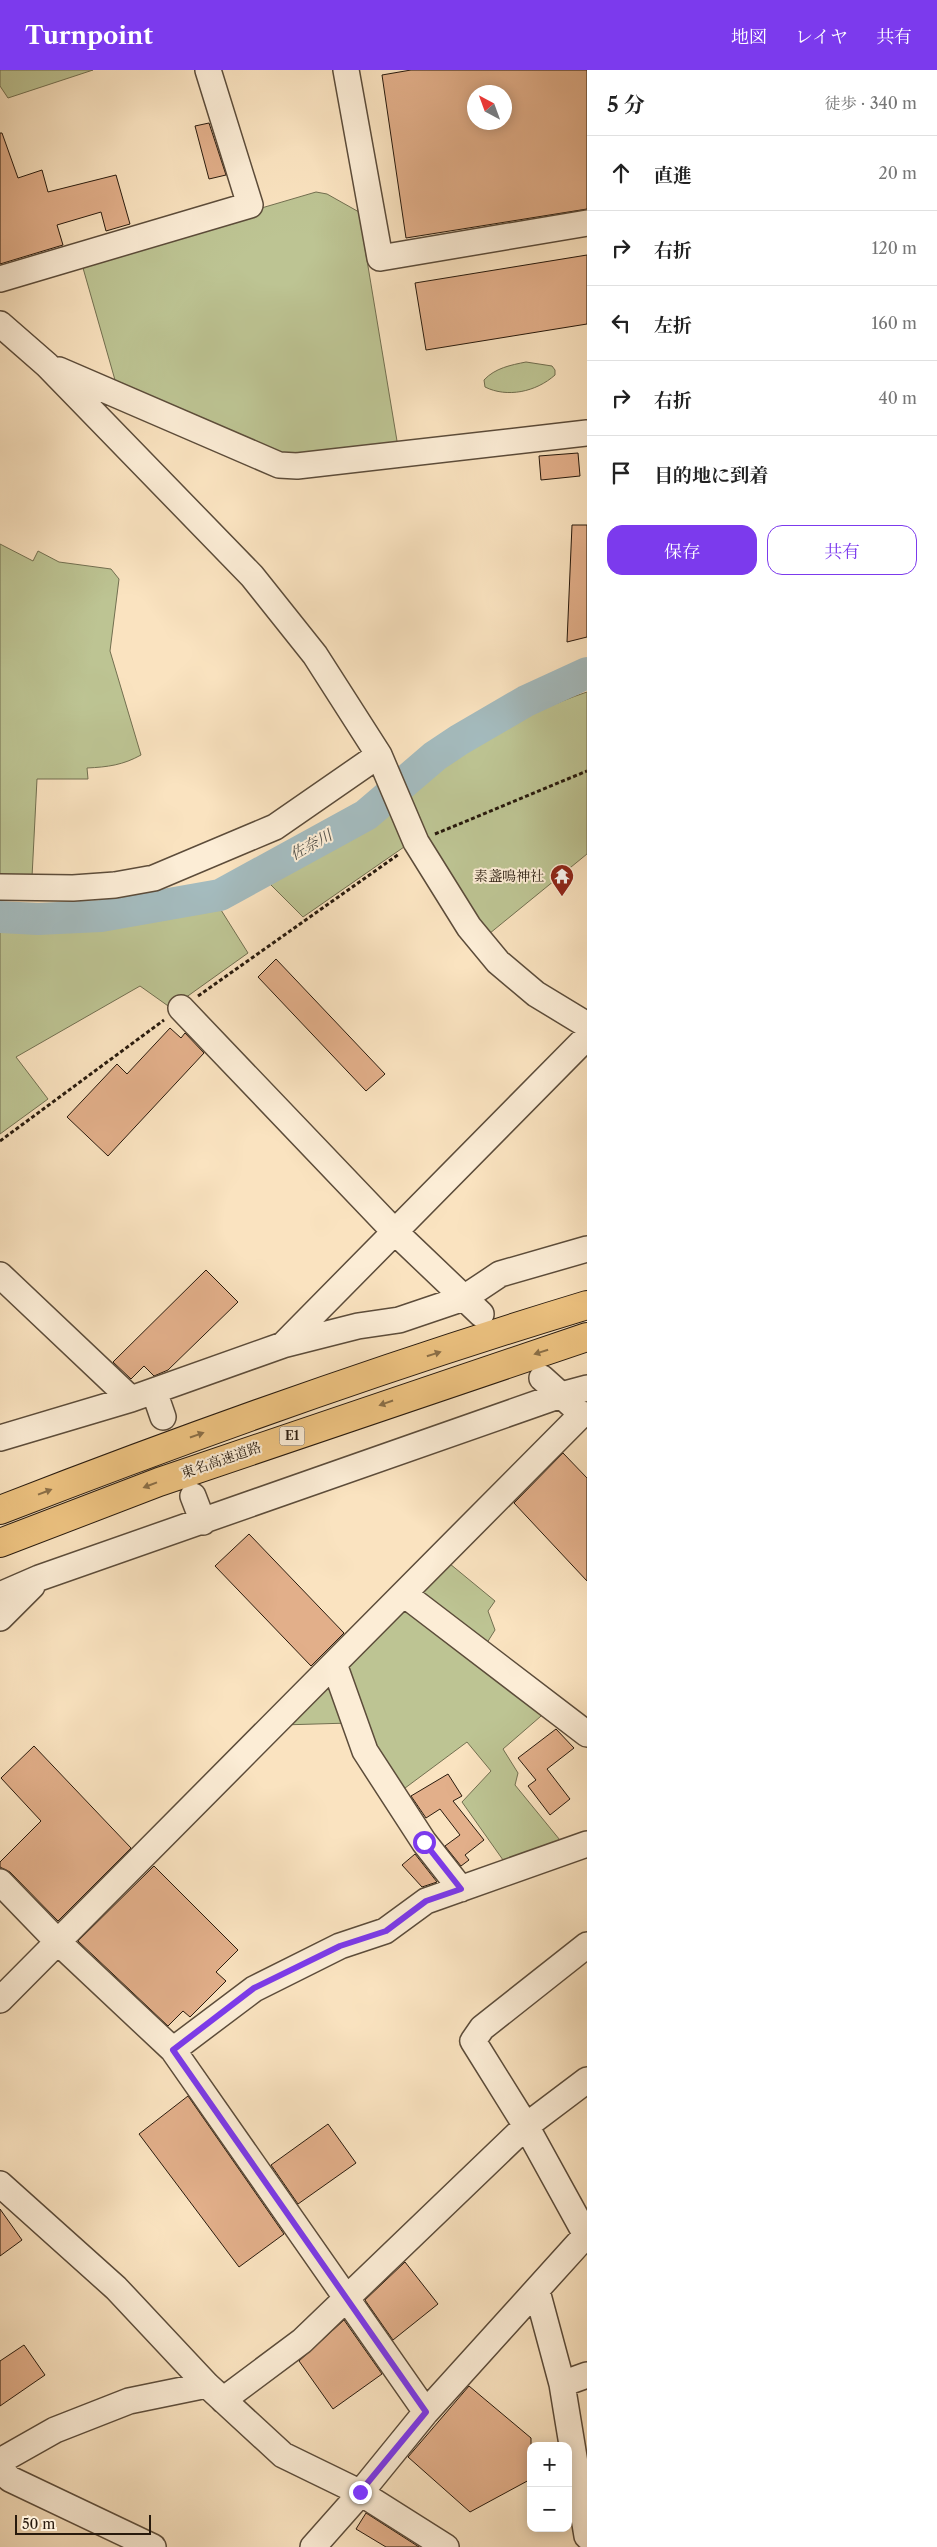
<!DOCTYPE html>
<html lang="ja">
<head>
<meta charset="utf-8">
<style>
  :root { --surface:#fff; --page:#f6f6f6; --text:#222; --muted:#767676; --line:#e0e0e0; --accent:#7c3aed }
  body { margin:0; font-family:"Libre Caslon Text","Noto Serif JP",serif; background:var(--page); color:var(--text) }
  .controls { position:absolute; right:15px; bottom:15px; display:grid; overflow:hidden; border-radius:10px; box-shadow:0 2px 12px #0003 }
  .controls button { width:45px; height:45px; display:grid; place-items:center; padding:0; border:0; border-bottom:1px solid var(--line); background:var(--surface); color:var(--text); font:25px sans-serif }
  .compass { position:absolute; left:467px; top:15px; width:45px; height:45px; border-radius:50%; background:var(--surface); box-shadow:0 2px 12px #0003; rotate:319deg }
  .scale { position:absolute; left:15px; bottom:12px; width:136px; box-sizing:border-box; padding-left:5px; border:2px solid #281a0d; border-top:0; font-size:14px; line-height:18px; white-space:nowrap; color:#281a0d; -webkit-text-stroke:4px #fcedd6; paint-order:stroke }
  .stop { position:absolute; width:15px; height:15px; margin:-11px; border:4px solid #7c3aed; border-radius:50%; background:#fff }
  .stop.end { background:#7c3aed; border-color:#fff; box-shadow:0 1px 5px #0008 }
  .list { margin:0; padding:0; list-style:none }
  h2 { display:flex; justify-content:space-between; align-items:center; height:65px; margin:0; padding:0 20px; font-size:21px }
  h2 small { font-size:16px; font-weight:400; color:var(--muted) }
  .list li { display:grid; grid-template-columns:32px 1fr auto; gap:15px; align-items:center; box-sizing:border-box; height:75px; padding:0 20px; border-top:1px solid var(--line) }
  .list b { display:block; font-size:19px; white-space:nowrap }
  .list em { font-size:16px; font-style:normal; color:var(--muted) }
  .actions { display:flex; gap:10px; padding:15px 20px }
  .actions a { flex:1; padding:11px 0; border:1px solid var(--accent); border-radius:15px; text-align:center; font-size:18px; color:var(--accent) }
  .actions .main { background:var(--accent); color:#fff }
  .icon { flex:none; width:28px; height:28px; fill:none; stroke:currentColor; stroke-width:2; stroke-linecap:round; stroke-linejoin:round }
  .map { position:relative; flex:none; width:587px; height:2477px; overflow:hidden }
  header { display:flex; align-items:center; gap:30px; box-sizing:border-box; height:70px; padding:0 25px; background:var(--accent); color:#fff }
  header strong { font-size:24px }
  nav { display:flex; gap:28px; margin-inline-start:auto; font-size:18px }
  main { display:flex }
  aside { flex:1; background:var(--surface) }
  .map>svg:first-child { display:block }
  .green { fill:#bdc493; stroke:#726f50 }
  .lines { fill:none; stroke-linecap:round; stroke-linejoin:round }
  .river { stroke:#a4bbbe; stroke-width:32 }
  .building { fill:#e2af8a; stroke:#281a0d; fill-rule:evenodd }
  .minor-casing { stroke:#5c4c3a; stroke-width:28 }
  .highway-casing { stroke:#281a0d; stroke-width:30 }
  .path { stroke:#281a0d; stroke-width:3; stroke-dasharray:4 2.5; stroke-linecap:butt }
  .minor { stroke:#fcedd6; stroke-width:25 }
  .highway { stroke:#edc280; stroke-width:28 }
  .oneway { fill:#8a6e46 }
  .route { stroke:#7c3aed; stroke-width:6 }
  .labels { text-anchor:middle; stroke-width:4; stroke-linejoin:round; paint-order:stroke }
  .shield { fill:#fcedd6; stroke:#685949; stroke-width:1 }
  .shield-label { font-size:12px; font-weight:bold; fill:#281a0d }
  .poi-label { font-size:14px; fill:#281a0d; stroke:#fcedd6; text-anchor:end }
  .street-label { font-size:14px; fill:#281a0d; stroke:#fcedd6 }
  .water-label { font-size:15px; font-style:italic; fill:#53524b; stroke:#fcedd6 }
</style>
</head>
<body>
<header>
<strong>Turnpoint</strong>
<nav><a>地図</a><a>レイヤ</a><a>共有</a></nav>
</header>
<main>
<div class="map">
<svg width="587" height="2477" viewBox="0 0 587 2477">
  <rect width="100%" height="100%" fill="#fae3c0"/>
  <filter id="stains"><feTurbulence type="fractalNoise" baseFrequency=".004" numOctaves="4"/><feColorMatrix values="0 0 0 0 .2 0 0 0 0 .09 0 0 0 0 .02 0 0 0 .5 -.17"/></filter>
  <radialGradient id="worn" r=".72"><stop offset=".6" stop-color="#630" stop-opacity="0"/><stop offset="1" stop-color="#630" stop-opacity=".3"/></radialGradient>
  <!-- green -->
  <path class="green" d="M0,0h93l-85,28 -8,-12z
    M316,122l11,2 32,18 39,235 -114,13 -167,-73 -36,-126z
    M526,292l26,4 3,4v5c-19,17 -48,23 -70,12l-1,-7c11,-12 27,-15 42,-18z
    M0,474l33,17 5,-10 21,11 52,7 8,10 -9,72 31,104c-18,10 -33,12 -54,13l1,11h-51l-5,98 -32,-2z
    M587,622v162l-103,84 -21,-30 -57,-113c55,-43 115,-81 181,-103z
    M392,736l12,41 -101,70 -36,-36z
    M216,832l32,51 -77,55 -31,-22 -124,71 32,42 -48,35v-205h32l77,-4z
    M444,1489l51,42 -7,10 7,19 -10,16 -74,-54z
    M404,1531l144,109 -45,39 15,24 -3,12 49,60 -56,22 -46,-65 29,-31 -24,-29 -70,52 -58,-127z
    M334,1603l16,50 -69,2z"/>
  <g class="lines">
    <!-- river -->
    <path class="river" d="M0,847l38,2 63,-3 119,-21 146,-80 69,-59 24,-16 67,-39 61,-28"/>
  </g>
  <!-- building -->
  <path class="building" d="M411,0h176v139l-181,29 -24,-163zM474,22h30v30h-30z
    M209,53l17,52 -17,4 -14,-53z
    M0,63h2l16,45 24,-8 6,22 68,-17 14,49 -24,7 -5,-19 -44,13 6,20 -63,19z
    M587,185v69l-161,26 -11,-67z
    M578,383l2,23 -39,4 -2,-24z
    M572,455h15v112l-20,5z
    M276,889l109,115 -19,17 -108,-114z
    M170,958l11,10 4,-5 19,20 -96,103 -41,-39 50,-53 10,10z
    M206,1200l32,32 -70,68 -14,6 -10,-10 -13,13 -18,-17z
    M563,1383l24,25v103l-73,-78z
    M249,1464l95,99 -33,33 -96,-100z
    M556,1659l18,19 -27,21 23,30 -20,16 -22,-29 8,-6 -18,-22z
    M34,1676l97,102 -73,73 -48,-49 -10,-5v-5l41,-41 -40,-43z
    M448,1704l14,22 -9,5 31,39 -19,15 4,5 -8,6 -16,-20 15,-11 -20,-26 -14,9 -15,-22z
    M415,1784l22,28 -15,5 -20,-22z
    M154,1796l84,84 -22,22 10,9 -36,36 -7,-6 -15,15 -90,-85z
    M188,2026l96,138 -45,33 -100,-133z
    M328,2054l28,39 -58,41 -27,-39z
    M0,2139l22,31 -22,16z
    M405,2192l33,42 -45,36 -28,-40z
    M344,2250l38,54 -49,35 -34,-48z
    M24,2275l21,30 -45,31v-45z
    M469,2316l62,52v41l-61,33 -62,-55z
    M366,2443l53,34h-33l-30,-18z"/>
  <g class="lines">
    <!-- minor casing -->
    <g class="minor-casing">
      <path id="minor" d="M346,0l34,188 207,-35
        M0,209l250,-74 -42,-135
        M0,254l47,41 205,211 63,79 64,100 37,87 53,85 29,35 38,32 51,31
        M59,300l220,95 18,1 290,-33
        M0,817l73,1 42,-3 39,-7 121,-51 104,-72
        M181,938l213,223 87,83
        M0,1205l131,124
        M283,1275l304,-308
        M542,1308l30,27
        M154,1321l9,26
        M0,1368l131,-39 152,-54 75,-19 41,-6 65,-22 36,-24 87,-25
        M193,1426l10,26
        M404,1524l183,140
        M0,1525l39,-17 522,-183 26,-7
        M0,1548l32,-32
        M334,1594l31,87 59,91 37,47
        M0,1812l58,60 115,108 253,362
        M0,1930l582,-586
        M173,1980l81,-61 86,-43 45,-15 41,-30 161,-57
        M0,2114l116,104 91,97 76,70 76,37 87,55
        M586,2165l-60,-109 -53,-85 9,-13 105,-83
        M537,2221l25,93 25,152
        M562,2314l25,-9
        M223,2330l79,-59 224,-215 61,-46
        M0,2391l55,-31 74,-29 78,-16
        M0,2399l10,10 143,68
        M313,2477l39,-44 74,-91 161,-178"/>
    </g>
    <!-- highway casing -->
    <g class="highway-casing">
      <path id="highway" d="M0,1440c193,-75 389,-145 587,-205
        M0,1473l159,-61 428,-145"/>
    </g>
    <!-- path -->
    <path class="path" d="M435,764l152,-63
      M198,926l201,-142
      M0,1071l164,-121"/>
    <!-- minor -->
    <use href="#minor" class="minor"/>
    <!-- highway -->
    <use href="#highway" class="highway"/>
  </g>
  <!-- one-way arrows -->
  <defs><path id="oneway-solid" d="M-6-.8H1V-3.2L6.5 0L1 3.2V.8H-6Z" transform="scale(1.25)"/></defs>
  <g class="oneway">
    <use href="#oneway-solid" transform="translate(541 1282) rotate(162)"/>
    <use href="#oneway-solid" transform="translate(434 1284) rotate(-18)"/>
    <use href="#oneway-solid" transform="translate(386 1333) rotate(161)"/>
    <use href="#oneway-solid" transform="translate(197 1365) rotate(-19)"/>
    <use href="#oneway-solid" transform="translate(150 1415) rotate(159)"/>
    <use href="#oneway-solid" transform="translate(45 1422) rotate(-21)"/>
  </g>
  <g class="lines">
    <!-- route -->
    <path class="route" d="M360,2422l66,-80 -253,-362 81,-62 86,-42 46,-15 40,-30 35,-12 -37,-47"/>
  </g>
  <!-- icons -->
  <defs>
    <g id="temple-pin" transform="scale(1.25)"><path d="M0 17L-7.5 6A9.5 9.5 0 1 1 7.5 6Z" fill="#8f2418" stroke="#fcedd6"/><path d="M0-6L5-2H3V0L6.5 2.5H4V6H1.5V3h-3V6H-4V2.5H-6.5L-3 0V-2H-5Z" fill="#fff"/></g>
  </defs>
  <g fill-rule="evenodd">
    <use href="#temple-pin" x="562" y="806"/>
  </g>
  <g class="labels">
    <!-- shield labels -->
    <rect class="shield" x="279.5" y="1356.5" width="25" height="19" rx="4"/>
    <g class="shield-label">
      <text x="292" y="1370">E1</text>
    </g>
    <!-- poi labels -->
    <g class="poi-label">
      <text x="544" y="811">素盞鳴神社</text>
    </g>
    <!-- street labels -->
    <g class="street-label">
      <text transform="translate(221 1390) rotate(-19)" y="5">東名高速道路</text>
    </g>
    <!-- water labels -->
    <g class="water-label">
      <text transform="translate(311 775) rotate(-29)" y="5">佐奈川</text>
    </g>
  </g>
  <rect width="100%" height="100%" filter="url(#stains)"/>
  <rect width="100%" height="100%" fill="url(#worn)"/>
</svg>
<div class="controls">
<button>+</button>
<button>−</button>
</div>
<svg class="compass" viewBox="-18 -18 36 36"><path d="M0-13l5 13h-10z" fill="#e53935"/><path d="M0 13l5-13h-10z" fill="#767676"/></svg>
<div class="scale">50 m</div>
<div class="stop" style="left:424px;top:1772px"></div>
<div class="stop end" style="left:360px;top:2422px"></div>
</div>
<aside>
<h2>5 分<small>徒歩 · 340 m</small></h2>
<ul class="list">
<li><svg class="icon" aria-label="ahead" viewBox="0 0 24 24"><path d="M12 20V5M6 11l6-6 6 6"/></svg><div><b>直進</b></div><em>20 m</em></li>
<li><svg class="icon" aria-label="right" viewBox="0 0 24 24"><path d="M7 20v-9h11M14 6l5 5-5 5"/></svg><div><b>右折</b></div><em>120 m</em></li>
<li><svg class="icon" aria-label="left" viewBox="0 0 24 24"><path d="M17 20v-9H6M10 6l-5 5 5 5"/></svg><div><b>左折</b></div><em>160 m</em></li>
<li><svg class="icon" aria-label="right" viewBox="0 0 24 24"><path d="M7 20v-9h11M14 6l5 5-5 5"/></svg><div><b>右折</b></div><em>40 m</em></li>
<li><svg class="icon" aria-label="arrive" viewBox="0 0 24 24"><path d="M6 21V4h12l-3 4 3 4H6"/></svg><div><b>目的地に到着</b></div></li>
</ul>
<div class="actions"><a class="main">保存</a><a>共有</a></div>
</aside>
</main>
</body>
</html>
